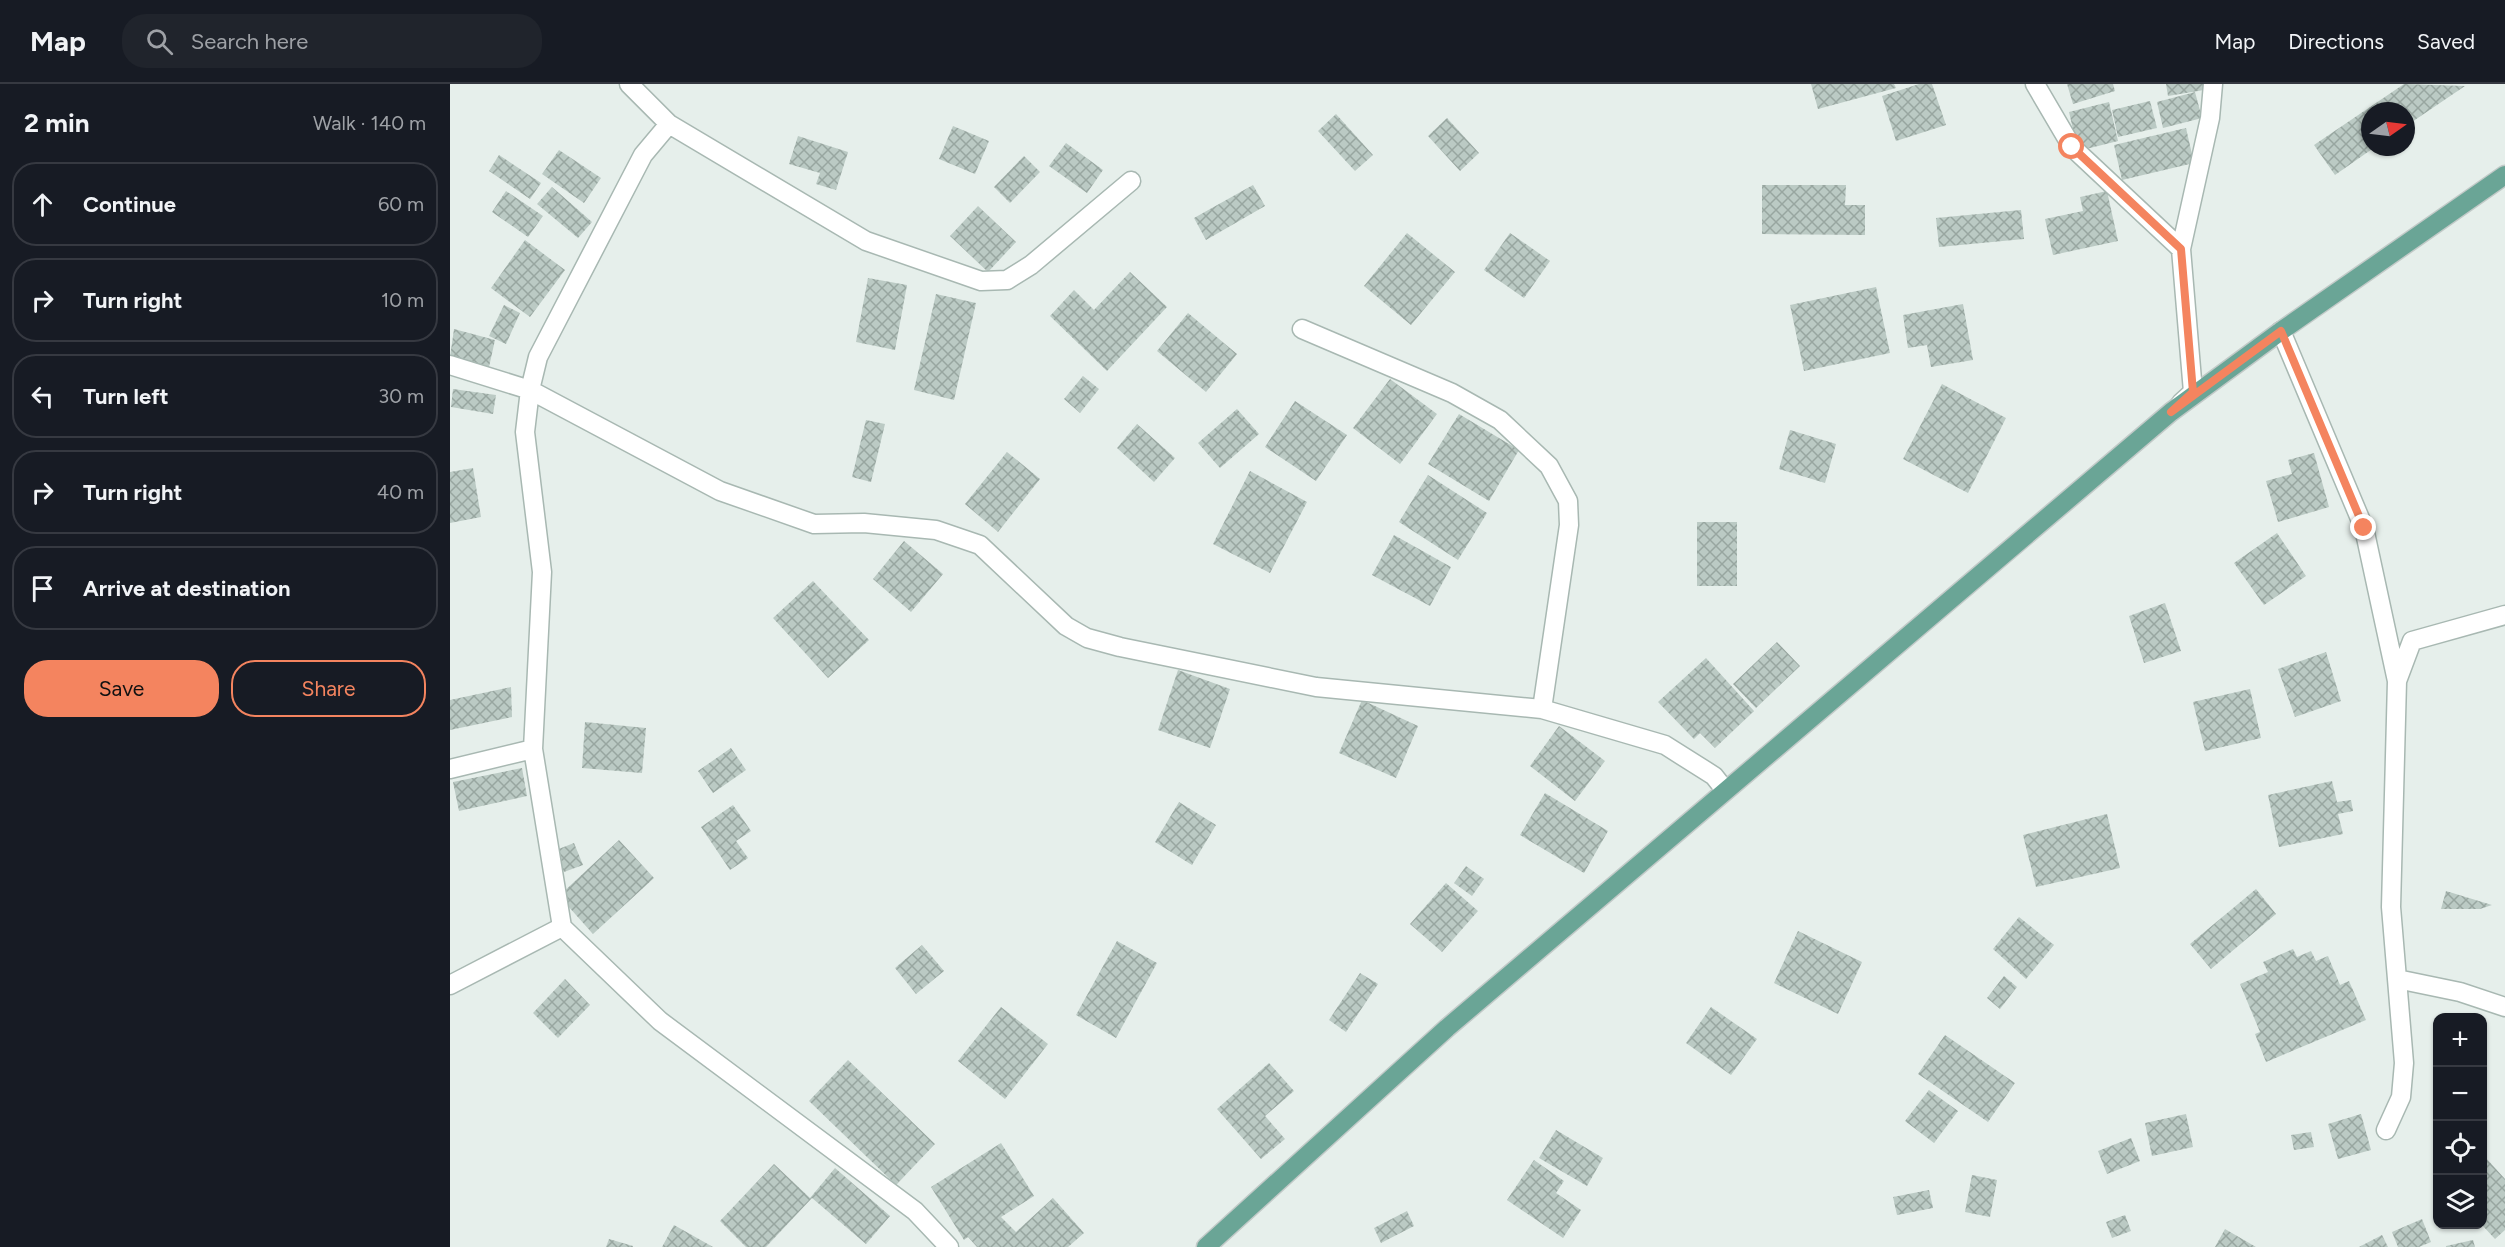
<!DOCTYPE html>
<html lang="en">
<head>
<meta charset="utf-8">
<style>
  :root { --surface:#171b24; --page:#20242c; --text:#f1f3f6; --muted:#9ea1a6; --line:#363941; --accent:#f4845f }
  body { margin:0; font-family:Figtree,sans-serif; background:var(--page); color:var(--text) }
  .controls { position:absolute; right:18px; bottom:18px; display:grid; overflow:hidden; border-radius:12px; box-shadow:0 2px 4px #0004 }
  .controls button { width:54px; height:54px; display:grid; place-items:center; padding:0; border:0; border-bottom:2px solid var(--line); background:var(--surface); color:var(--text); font:30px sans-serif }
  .compass { position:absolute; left:1911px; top:18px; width:54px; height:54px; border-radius:50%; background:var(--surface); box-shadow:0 2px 4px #0004; rotate:76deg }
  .stop { position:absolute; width:18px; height:18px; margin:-14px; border:4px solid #f4845f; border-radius:50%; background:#fff }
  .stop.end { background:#f4845f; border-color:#fff; box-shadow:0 2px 6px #0008 }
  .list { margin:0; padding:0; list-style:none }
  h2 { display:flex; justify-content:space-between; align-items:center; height:78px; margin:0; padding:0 24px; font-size:26px }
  h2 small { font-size:20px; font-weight:400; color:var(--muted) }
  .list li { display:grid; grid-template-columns:39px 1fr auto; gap:18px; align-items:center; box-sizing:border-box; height:84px; margin:0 12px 12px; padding:0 12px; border:2px solid var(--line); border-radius:24px }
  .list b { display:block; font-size:22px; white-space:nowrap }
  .list em { font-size:20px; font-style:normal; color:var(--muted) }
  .actions { display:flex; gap:12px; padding:18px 24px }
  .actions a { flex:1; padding:14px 0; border:2px solid var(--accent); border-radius:24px; text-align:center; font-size:21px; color:var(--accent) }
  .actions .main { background:var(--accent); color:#111 }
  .icon { flex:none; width:33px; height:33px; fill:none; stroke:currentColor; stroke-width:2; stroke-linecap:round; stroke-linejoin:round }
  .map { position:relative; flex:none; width:2055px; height:1163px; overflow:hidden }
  header { display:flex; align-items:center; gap:36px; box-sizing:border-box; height:84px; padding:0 30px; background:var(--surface); border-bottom:2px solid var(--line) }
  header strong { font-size:28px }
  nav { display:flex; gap:33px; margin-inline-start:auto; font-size:21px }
  .search { width:420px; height:54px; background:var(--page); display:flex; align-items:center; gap:15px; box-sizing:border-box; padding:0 21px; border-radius:24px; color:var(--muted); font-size:22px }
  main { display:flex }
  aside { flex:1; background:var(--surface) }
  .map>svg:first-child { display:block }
  .building { fill:url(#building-cross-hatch) }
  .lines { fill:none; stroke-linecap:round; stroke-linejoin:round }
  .street-casing { stroke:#a8b8b2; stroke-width:21 }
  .primary-casing { stroke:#c2cac8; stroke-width:21 }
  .street { stroke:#fff; stroke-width:18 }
  .primary { stroke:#6aa596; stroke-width:18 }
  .route { stroke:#f4845f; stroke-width:8 }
</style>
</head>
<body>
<header>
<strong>Map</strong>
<div class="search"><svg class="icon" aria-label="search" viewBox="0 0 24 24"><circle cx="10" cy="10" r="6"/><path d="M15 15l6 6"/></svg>Search here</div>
<nav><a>Map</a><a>Directions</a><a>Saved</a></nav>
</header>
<main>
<aside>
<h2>2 min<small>Walk · 140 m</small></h2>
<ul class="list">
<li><svg class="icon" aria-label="ahead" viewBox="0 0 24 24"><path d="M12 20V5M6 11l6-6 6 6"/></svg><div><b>Continue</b></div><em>60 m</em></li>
<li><svg class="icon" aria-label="right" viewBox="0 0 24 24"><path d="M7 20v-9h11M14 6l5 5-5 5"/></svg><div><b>Turn right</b></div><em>10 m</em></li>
<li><svg class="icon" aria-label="left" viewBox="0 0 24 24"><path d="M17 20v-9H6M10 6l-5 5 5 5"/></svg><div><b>Turn left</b></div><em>30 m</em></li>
<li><svg class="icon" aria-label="right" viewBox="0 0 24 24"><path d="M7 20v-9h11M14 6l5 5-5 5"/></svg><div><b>Turn right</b></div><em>40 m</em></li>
<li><svg class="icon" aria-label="arrive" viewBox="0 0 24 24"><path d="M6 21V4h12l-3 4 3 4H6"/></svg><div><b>Arrive at destination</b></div></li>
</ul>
<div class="actions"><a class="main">Save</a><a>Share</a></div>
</aside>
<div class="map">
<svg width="2055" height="1163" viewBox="0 0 2055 1163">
  <defs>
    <pattern id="building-cross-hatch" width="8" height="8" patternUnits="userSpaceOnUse" patternTransform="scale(1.5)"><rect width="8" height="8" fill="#bbcac4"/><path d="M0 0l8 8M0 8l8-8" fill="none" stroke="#98a6a0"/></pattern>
  </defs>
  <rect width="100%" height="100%" fill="#e6efeb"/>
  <!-- building -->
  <path class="building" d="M1361,0h83l2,4 -78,21z
    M1469,0h13l14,41 -50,16 -14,-45z
    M1617,0h46l2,7 -42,13z
    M1716,0h37l1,6 -36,6z
    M1954,0l61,2 -59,40v-15h-36v36h5l-40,28 -21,-30z
    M1745,8l7,26 -39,10 -6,-26z
    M1700,17l7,27 -39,9 -6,-27z
    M1659,18l9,39 -40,10 -9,-39z
    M886,30l37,41 -18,16 -37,-40z
    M997,34l32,35 -19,18 -32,-35z
    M503,42l36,15 -14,33 -36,-15z
    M1736,44l8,35 -72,17 -8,-35z
    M348,52l50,16 -12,38 -20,-6 4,-11 -31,-9z
    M616,59l37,27 -16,23 -38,-27z
    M109,66l42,28 -17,25 -42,-29z
    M49,71l42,28 -11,16 -41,-28z
    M574,72l16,16 -30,31 -16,-16z
    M803,101l12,21 -59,34 -12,-22z
    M1312,101h84l-1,20h20v30l-103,-1z
    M102,103l40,35 -14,16 -41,-34z
    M56,107l37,25 -15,21 -36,-25z
    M1657,107l11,50 -65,14 -8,-36 38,-8 -3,-14z
    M528,122l38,36 -28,30 -38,-36z
    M1571,126l3,29 -85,8 -3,-29z
    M957,149l48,39 -44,53 -47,-39z
    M1060,149l40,28 -26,37 -40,-28z
    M75,156l40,30 -35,47 -39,-29z
    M680,188l37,35 -60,64 -57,-55 24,-26 20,20z
    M418,194l39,7 -12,65 -39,-8z
    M1426,203l14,66 -86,18 -14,-66z
    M486,210l40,9 -22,97 -40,-10z
    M1513,220l10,56 -42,7 -4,-22 -19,3 -5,-33z
    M54,221l16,8 -14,31 -17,-8z
    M738,229l49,41 -31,38 -49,-41z
    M4,245l41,11 -6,27 -39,-10z
    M633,292l16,13 -19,24 -16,-14z
    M940,295l47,35 -37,50 -47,-36z
    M1492,300l64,34 -38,75 -65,-34z
    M3,305l43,6 -3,19 -42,-7z
    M845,317l52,34 -31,46 -51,-34z
    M787,325l22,25 -39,34 -22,-25z
    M1009,330l60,36 -30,51 -61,-37z
    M416,336l19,4 -14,58 -19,-5z
    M687,340l38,34 -21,24 -37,-34z
    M1340,346l46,14 -11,39 -46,-14z
    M557,368l33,27 -42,53 -33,-28z
    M1864,369l15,54 -51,15 -12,-41 26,-7 -4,-14z
    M23,384l8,49 -31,6v-51z
    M800,387l57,31 -37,71 -57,-29z
    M978,391l59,38 -29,47 -59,-38z
    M1247,438h40v64h-40z
    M1827,449l29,43 -42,29 -30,-42z
    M944,451l57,32 -21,39 -58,-31z
    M454,457l39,33 -32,38 -38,-33z
    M363,497l56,59 -41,38 -55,-60z
    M1715,519l16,48 -37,12 -15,-47z
    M1327,558l23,24 -44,42 -23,-24z
    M1876,568l15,49 -46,16 -17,-48z
    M1256,574l48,53 -39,37 -15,-15 -6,6 -36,-37z
    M728,586l52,19 -20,59 -52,-18z
    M61,603l1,30 -62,13v-30z
    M1800,605l11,49 -56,13 -12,-49z
    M912,616l56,26 -22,52 -57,-25z
    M135,638l61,6 -4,45 -60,-5z
    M1109,642l46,35 -30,40 -45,-35z
    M281,664l15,22 -33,23 -15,-22z
    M72,684l5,28 -68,15 -6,-29z
    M1882,697l5,21 14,-2 2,11 -15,3 5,20 -64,13 -11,-52z
    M1095,709l63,38 -24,42 -64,-38z
    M729,718l37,23 -24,40 -37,-23z
    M283,721l18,26 -15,10 12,17 -18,12 -29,-43z
    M1657,730l13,54 -84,19 -13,-52z
    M169,756l35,38 -61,56 -34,-38z
    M124,759l9,22 -19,7 -8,-22z
    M1016,782l18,13 -12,17 -18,-13z
    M996,799l32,28 -36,41 -32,-28z
    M1806,805l20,25 -65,55 -21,-25z
    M1996,807l46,14 -12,4h-39z
    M1569,833l35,28 -28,34 -33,-30z
    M1348,847l64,31 -24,52 -64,-31z
    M667,857l40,22 -41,75 -40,-23z
    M472,861l22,26 -28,23 -21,-26z
    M1843,865l4,8 14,-6 5,10 12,-5 12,29 9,-4 17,39 -100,42 -11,-28 5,-2 -20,-48 28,-12 -5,-10z
    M910,889l18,11 -32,48 -17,-12z
    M1554,892l13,11 -17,22 -13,-11z
    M115,895l25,26 -32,33 -25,-25z
    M551,923l47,37 -43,55 -47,-38z
    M1261,923l46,32 -26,36 -45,-32z
    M1495,951l70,48 -27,39 -70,-48z
    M398,976l87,84 -39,41 -87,-84z
    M819,979l25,28 -29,25 20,23 -24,20 -44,-50z
    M1479,1006l29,21 -24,32 -29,-22z
    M1736,1030l7,33 -41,9 -7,-33z
    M1911,1030l10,36 -33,9 -10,-35z
    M1106,1046l47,28 -16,28 -48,-28z
    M1861,1048l3,15 -20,3 -3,-15z
    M1681,1054l9,23 -33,13 -9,-23z
    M551,1059l33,53 -33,21 15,15 37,-34 31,35 -16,14h-91l-9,-10 -4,3 -33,-53z
    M2036,1074l19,21v51l-10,9 -13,-14v-63z
    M1084,1076l30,21 -8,12 25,17 -18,28 -56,-38z
    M324,1080l36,34 25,-30 55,48 -24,28 -54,-46 -46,49h-20l-26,-26z
    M1522,1091l25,5 -7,37 -25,-5z
    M1479,1106l4,18 -36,7 -4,-18z
    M957,1127l7,15 -33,17 -7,-15z
    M1675,1131l6,16 -19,7 -6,-16z
    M1972,1135l9,23 -12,5h-21l-6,-15z
    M224,1141l39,22h-51z
    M1775,1145l31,18h-41z
    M1932,1151l6,12h-29z
    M159,1155l24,7v1h-27z
    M2023,1156l2,7h-29v-1z"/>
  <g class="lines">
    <!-- street casing -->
    <g class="street-casing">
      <path id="street" d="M179,0l40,40 197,117 115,40 26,-1 24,-15 100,-84
        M1585,0l37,63 109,102
        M219,40l-26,31 -105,202 -8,33 -5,42 17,140 -9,177 29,178 98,94 255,190 34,36
        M852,245l150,64 48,27 49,46 19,35 1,24 -27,184
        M1831,247l83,197 33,153 -6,226 13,156 -3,34 -15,33
        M0,281l80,25 190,101 94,33 50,-1 72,7 44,15 86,81 21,12 33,9 196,40 226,22 123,36 49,31 11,14
        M1731,319l12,-11 -12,-143 29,-131 3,-34
        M1947,597l15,-40 93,-26
        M0,685l83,-20
        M1947,895l63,13 45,15
        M0,901l112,-58"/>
    </g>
    <!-- primary casing -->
    <g class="primary-casing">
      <path id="primary" d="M756,1163l241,-219 724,-616 110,-81 224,-156"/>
    </g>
    <!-- street -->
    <use href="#street" class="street"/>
    <!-- primary -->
    <use href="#primary" class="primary"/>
  </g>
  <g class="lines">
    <!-- route -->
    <path class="route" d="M1622,63l109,102 12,143 -22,20 110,-81 83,197"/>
  </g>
</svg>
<div class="controls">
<button>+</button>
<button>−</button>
<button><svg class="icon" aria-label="locate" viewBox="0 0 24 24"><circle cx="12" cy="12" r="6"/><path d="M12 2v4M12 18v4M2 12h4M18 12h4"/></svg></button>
<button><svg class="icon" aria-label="layers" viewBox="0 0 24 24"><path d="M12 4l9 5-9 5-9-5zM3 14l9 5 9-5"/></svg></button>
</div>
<svg class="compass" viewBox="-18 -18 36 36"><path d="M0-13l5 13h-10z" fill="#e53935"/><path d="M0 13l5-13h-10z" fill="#9ea1a6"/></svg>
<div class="stop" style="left:1622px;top:63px"></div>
<div class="stop end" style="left:1914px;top:444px"></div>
</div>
</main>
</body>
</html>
